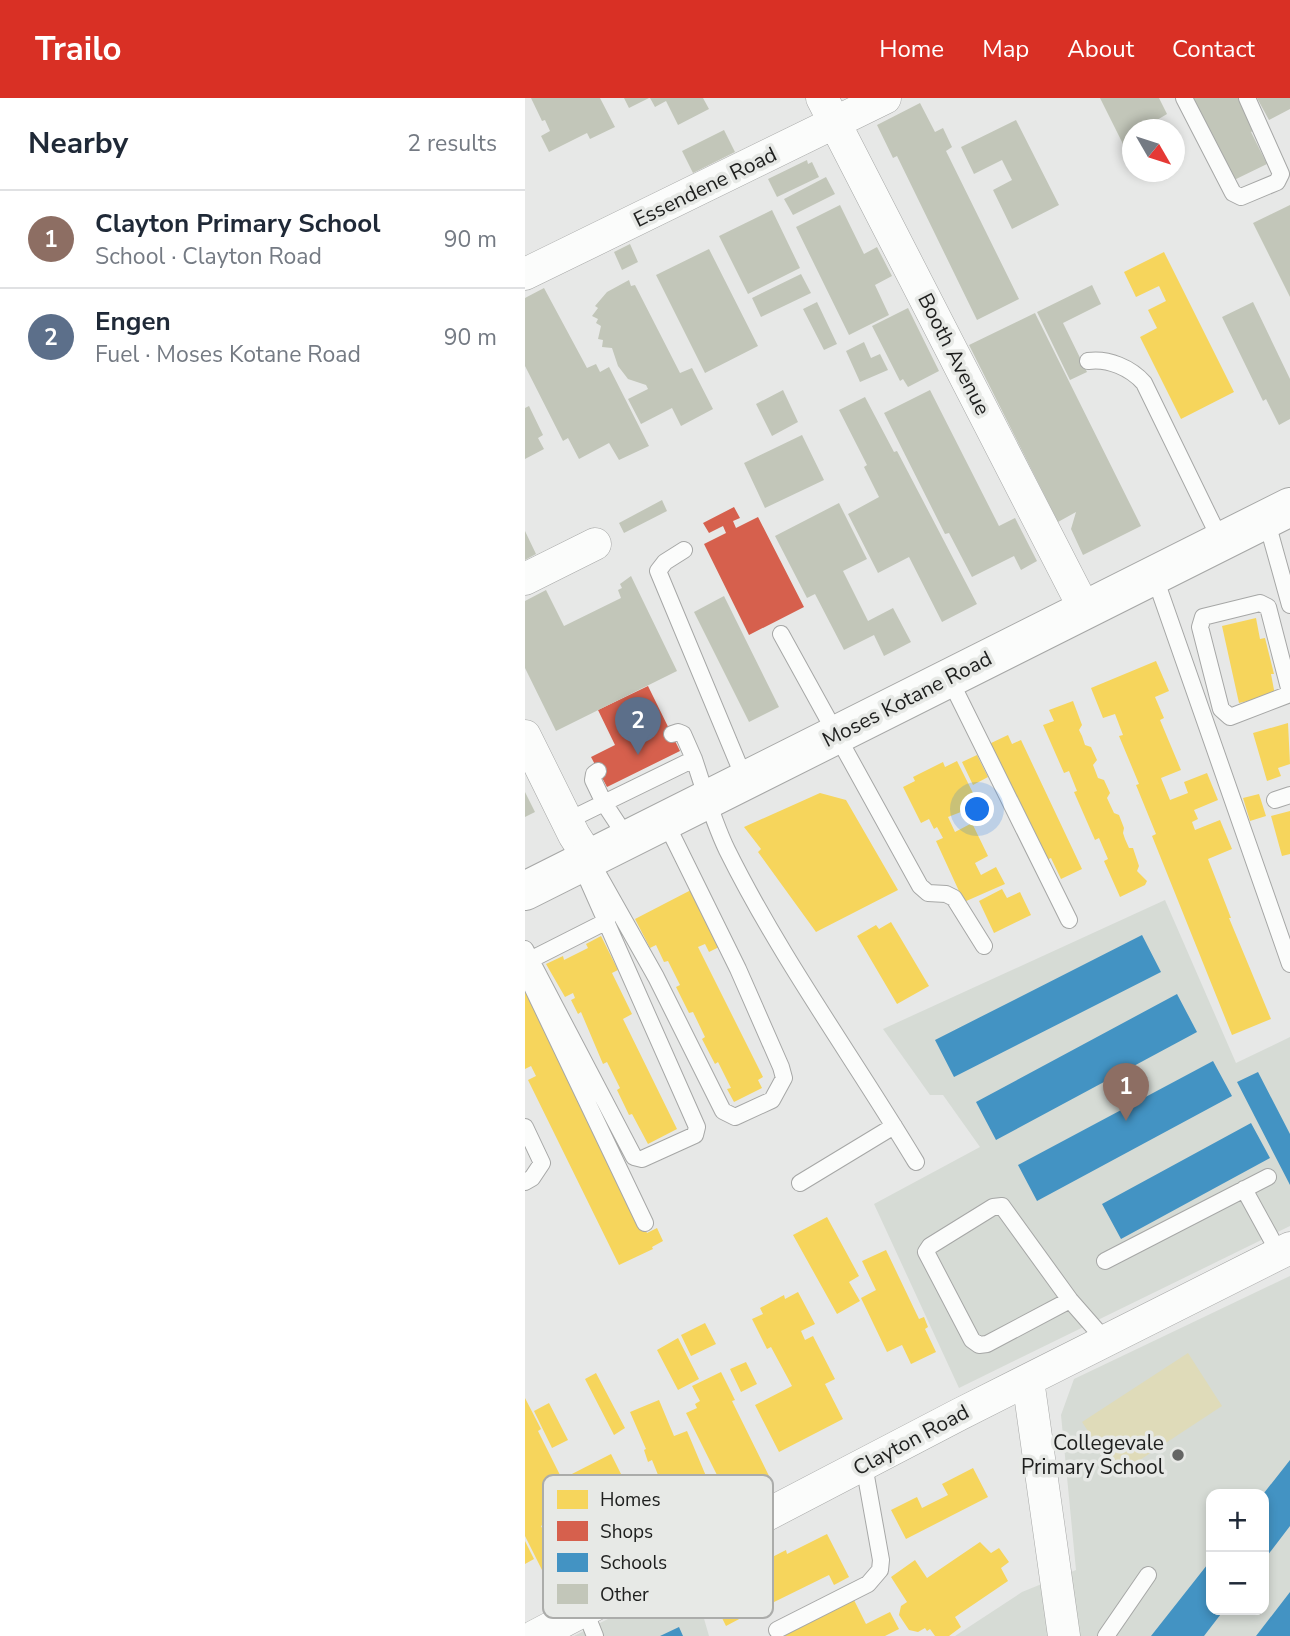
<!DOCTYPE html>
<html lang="en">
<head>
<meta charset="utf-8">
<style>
  :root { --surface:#fff; --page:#f2f2f3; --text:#1f2937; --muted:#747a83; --line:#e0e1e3; --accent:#d93025 }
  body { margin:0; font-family:"Nunito Sans",sans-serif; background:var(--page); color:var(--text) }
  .controls { position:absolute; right:21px; bottom:21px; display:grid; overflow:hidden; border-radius:14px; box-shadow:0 4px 10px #0003 }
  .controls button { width:63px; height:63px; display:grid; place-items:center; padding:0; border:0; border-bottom:2px solid var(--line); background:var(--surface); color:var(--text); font:35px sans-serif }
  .compass { position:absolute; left:597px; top:21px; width:63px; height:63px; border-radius:50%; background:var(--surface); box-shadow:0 4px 10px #0003; rotate:129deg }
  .you { position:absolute; left:453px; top:712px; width:24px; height:24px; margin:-18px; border:5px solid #fff; border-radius:50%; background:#1a73e8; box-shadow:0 0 0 10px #1a73e833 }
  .badge { display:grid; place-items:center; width:46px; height:46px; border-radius:50%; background:var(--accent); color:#fff; font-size:23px; font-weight:700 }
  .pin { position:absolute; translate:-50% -58px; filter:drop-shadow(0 2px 4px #0008) }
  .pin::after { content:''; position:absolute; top:37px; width:24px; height:21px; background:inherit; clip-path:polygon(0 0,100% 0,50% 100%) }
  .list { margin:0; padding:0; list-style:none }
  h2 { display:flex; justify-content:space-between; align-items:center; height:91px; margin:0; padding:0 28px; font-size:30px }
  h2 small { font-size:23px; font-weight:400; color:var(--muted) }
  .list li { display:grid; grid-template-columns:46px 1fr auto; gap:21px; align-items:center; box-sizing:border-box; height:98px; padding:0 28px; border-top:2px solid var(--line) }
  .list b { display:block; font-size:26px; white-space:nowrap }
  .list p { margin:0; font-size:23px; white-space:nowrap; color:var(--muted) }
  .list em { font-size:23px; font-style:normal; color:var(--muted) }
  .map { position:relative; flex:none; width:765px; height:1538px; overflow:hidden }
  header { display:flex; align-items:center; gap:42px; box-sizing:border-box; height:98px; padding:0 35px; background:var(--accent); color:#fff }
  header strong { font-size:33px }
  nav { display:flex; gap:38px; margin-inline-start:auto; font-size:24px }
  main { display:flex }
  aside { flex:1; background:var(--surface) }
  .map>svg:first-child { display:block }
  .built { fill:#d6dbd5; fill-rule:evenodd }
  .green { fill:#dfdbb9 }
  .homes { fill:#f6d55c }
  .shops { fill:#d6604d }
  .schools { fill:#4393c3 }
  .building { fill:#c2c6b9 }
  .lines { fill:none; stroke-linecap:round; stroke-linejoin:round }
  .service-casing { stroke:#a6a7a6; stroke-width:18 }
  .minor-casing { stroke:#a6a7a6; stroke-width:33 }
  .tertiary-casing { stroke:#a6a7a6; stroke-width:40 }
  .service { stroke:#fbfcfb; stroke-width:16 }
  .minor { stroke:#fbfcfb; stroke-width:32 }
  .tertiary { stroke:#fbfcfb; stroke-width:38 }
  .poi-dot { fill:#646564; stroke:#e7e9e6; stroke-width:2.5 }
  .labels { text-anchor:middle; stroke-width:7; stroke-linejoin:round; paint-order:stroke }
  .street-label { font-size:21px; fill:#1e1f1e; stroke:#e7e9e6 }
  .poi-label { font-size:21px; fill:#1e1f1e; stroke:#e7e9e6; text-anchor:end }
  .key { fill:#e7e9e6; stroke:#abacaa; stroke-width:2 }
  .key-label { font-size:19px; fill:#1e1f1e }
</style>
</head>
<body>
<header>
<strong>Trailo</strong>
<nav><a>Home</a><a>Map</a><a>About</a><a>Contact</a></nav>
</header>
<main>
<aside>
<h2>Nearby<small>2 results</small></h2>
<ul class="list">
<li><span class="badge" style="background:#8d6e63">1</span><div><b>Clayton Primary School</b><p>School · Clayton Road</p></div><em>90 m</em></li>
<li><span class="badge" style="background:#5c6f8a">2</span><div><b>Engen</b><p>Fuel · Moses Kotane Road</p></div><em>90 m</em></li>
</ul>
</aside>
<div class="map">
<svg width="765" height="1538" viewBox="0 0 765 1538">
  <rect width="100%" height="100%" fill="#e7e8e7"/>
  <!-- built -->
  <path class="built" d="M640,802l71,163 54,-26v189l-331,162 -85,-184 106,-57 -37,-52h-13l-47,-66z
    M765,1178v360h-335l67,-44 54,-22 -15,-155 13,-36zM686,1396h53v116h-53z
    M167,1479l17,59h-135z"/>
  <!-- green -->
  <path class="green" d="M663,1255l34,53 -105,69 -35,-53z"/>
  <!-- homes -->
  <path class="homes" d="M639,154l70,140 -53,27 -41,-82 17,-9 -9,-18 18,-9 -7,-15 -23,11 -12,-25z
    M731,520l4,21 5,-1 9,36h-3l4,21 -36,8 -17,-77z
    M631,563l13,30 -14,6 9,21 -4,2 21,50 -20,8 9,22 18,-7 -4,-11 23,-9 11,27 -24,10 4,9 -6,3 3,8 25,-10 12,29 -24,10 23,59h-2l42,101 -39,16 -80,-199 4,-2 -20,-49 3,-1 -20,-48 4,-1 -8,-21 -12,4 -12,-30z
    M548,603l9,24 -3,5 3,6 3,9 6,2 6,13 -4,5 5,13 6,2 6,13 -3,5 7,15 5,2 5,13 -1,5 2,6 4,9h4l6,18 -2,5 10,10 -2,4 -25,12 -16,-36 4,-2 -9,-21 -4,2 -21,-48 3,-1 -8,-20 -5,2 -21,-48 11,-4 -5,-11z
    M763,625l2,41 -12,4 3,8 -14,5 -14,-48z
    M483,637l4,9 9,-4 61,129 -21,10 -10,-21 -7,3 -55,-117z
    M452,657l11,22 -15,8 -11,-23z
    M432,663l22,44 -31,12 7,15 17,-9 16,33 -13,7 6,12 15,-8 9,17 -41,18 -28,-61 7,-3 -6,-11 -3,2 -5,-10 -8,4 -18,-36 12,-6 -2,-4 30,-15 2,5z
    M295,695l26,7 52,90 -82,42 -58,-80 3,-3 -17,-22z
    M734,696l7,22 -16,5 -7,-23z
    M765,713v43l-8,2 -11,-40z
    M477,791l5,9 13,-6 11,23 -37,18 -15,-32z
    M166,792l28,57 -10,5 -4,-8 -7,3 65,130 -5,3 4,8 -28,14 -7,-13 4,-1 -13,-26 -3,2 -13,-25 3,-2 -12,-25 -4,1 -13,-26 4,-2 -12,-24 -4,1 -8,-17 -6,3 -15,-29z
    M366,824l38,64 -32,18 -40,-68 19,-11 3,4z
    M76,838l17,34 -6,3 20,41 -9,5 54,110 -29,15 -16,-30 -3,1 -12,-25 3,-2 -13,-26 -4,2 -22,-52 -3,2 -7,-14 4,-2 -2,-5 -8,4 -19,-33 17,-8 1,4 24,-12 -2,-4z
    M0,886l122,249 10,-5 6,13 -11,6 1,2 -34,16 -91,-185 8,-4 -5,-10 -6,3z
    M302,1119l32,59 -10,6 11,19 -23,13 -44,-79z
    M361,1152l33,69 5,-2 4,10 -3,2 11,23 -25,12 -9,-19 -15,7 -26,-54 15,-8 -14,-29z
    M273,1194l17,32 -14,7 4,9 8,-4 22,43 -10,5 18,35 -64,33 -24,-47 37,-19 -21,-39 -4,2 -15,-30 11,-5 -3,-6 24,-13 1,4z
    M180,1225l11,21 -25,12 -10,-21z
    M153,1240l21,41 -21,11 -21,-40z
    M221,1264l11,22 -16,8 -11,-23z
    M196,1274l14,28 -3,1 38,77 -4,9 -34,18 -46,-92 11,-5 -2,-4 5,-3 -8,-15z
    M71,1275l29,55 -11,7 -29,-56z
    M0,1300l16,31 -3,2 52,104 -28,13 -13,-27 -8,5 21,41 6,-4 10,19 -24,12 -29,-58z
    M134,1302l15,36 13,-5 27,64 -41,17 -21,-52 -4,2 -4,-12 2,-1 -16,-37z
    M24,1305l19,37 -16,8 -18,-37z
    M86,1356l20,40 16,-8 15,29 -17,8 3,5 -42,22 -38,-74z
    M448,1370l15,29 -82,42 -15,-29 26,-13 5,11 26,-13 -6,-11z
    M302,1436l22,43 -15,8 -5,-10 -59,29 -5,-9 -11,6 4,8 -32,17 -14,-28 43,-24 -4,-6 35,-18 1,4z
    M0,1443l9,18 -9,5z
    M455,1444l11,11 8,-5 10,14 -8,6 7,13 -53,36 6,10 -12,9h-14l-5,-7 -3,2 -2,-3 -7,4 -9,-2 -10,-15 2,-9 6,-4 -16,-25 24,-17 12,18z
    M328,1500l13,26 24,-12 9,17 -14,7h-101z"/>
  <!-- shops -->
  <path class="shops" d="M209,409l6,11 -7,3 3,7 22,-11 46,90 -55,28 -45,-91 22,-11 -3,-7 -14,7 -6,-10z
    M123,588l32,65 -73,36 -16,-30 24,-12 -17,-35z"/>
  <!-- schools -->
  <path class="schools" d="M617,837l19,37 -207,105 -19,-37z
    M652,896l20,38 -201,108 -20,-38z
    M688,963l19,35 -195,105 -19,-36z
    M733,974l32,62v51l-53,-103z
    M726,1025l19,35 -149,81 -19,-35z
    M765,1362v66l-26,34v-67z
    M686,1462v50h13l-20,26h-53z
    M765,1494v44h-34z
    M154,1529l4,9h-23z"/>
  <!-- building -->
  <path class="building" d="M6,0h69l15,29 -25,12 -3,-6 -38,19 -8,-16 9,-5 -5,-11 -3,1z
    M99,0h25l-20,10z
    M125,0h53l6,11 -31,16 -12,-24 -11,6z
    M575,0h59l8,16 -15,9 3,7h-22v34z
    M666,0h48l16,32 -4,2 16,32 -35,17z
    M732,0h33v11l-21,11z
    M395,5l15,29 8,-4 9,19 -6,4 73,148 -42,21 -80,-164 -4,2 -16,-33z
    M491,22l43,85 -47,24 -19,-39 19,-10 -10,-20 -28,14 -13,-27z
    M199,32l11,22 -42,21 -11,-22z
    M282,62l1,4 4,-2 7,15 -42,20 -9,-18z
    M301,79l9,17 -42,21 -9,-16z
    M315,107l24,49 13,-7 15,29 -17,9 14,30 -40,20 -53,-108z
    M765,107v92l-37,-74z
    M247,112l28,58 -52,26 -29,-58z
    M105,146l8,18 -16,8 -8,-18z
    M184,151l49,97 -53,27 -49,-98z
    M276,176l10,19 -50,24 -9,-19z
    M104,182l2,6 4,-1 45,88 12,-5 21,41 -32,17 -9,-18 -31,16 -13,-25 20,-10 -2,-4 -18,-6 -10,-13 -6,-18 -10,-1 1,-7 -5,-1 3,-13 -5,-3 2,-4 -6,-3 6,-8 -3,-2 12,-14z
    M567,187l9,19 -38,19 24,49 -17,8 -33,-68z
    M19,190l43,80 9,-4 4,8 9,-5 40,79 -30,14 -10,-17 -30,16 -11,-21 -5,3 -38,-75v-68z
    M292,204l20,42 -13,6 -21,-41z
    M728,204l37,77v40l-11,6 -13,-26 -3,2 -41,-84z
    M383,210l31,63 -31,16 -5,-8 -3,2 -28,-55z
    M510,215l106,213 -58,29 -12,-26 5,-17 -18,10 -89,-177z
    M339,244l7,16 9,-4 8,16 -28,12 -14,-31z
    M258,292l15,32 -26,14 -16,-32z
    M405,292l69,136 16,-8 22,43 -16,9 -7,-14 -42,21 -23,-44 -4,1 -61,-121z
    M340,299l29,55 3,-1 80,153 -35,18 -33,-65 -31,16 -30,-59 31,-17 -15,-30 3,-2 -28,-55z
    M4,308l14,29 -5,3 6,11 -19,10v-51z
    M277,337l22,45 -59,28 -21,-45z
    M137,402l5,11 -43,22 -5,-10z
    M314,405l28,56 -24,12 25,50 25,-13 18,34 -27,14 -10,-21 -30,15 -29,-56 -8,4 -32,-62z
    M0,433l11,23 -11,6z
    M106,478l46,95 -121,60 -31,-63v-67l21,-11 18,36 57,-28 -3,-8 4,-2 -2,-4z
    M199,498l55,111 -30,15 -55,-110z
    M0,694l10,20 -10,5z"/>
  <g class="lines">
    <!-- service casing -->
    <g class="service-casing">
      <path id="service" d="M659,0l49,95 8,4 36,-15 4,-8 -34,-76
        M563,263c20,-3 43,7 56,22l77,158
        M741,421l24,86
        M159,452l-19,12 -7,9 87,209
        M629,477l136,389
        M256,536l139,252 8,7 18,1 8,4 30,48
        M424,580l120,242
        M765,594l-22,-85 -8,-4 -57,14 -3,10 21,82 9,8 60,-23
        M147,636l6,-2 5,2 11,25
        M73,673l-4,3 -1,6 11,23 25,38
        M750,702l15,-5
        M42,723l127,-62c10,30 19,62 33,91 54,109 126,207 189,312
        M65,762l66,117 67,134 12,6 37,-17 12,-22 -3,-11 -43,-98 -73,-148
        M0,851l109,208 8,2 53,-24 2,-8 -116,-262
        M5,862l77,-39
        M1,876l119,249
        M0,1029l17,36 -10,15 -7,4
        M275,1085l94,-57
        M719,1091l35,64
        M580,1163l163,-84
        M545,1202l-83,44 -8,1 -7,-5 -46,-88 4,-6 63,-39 9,-1 68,94 35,40
        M60,1513l10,25
        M252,1532l91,-46 12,-14 1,-10 -17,-95
        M581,1538l42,-61"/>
    </g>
    <!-- minor casing -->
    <g class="minor-casing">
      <path id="minor" d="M297,0l263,512
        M0,176l360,-176
        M0,481l70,-35
        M0,638l49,99 16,25
        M503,1282l36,256
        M10,1538l425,-222 330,-166"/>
    </g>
    <!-- tertiary casing -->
    <g class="tertiary-casing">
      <path id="tertiary" d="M0,793l765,-384"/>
    </g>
    <!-- service -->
    <use href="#service" class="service"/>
    <!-- minor -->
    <use href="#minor" class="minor"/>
    <!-- tertiary -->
    <use href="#tertiary" class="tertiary"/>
  </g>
  <!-- markers -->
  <circle class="poi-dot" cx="653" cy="1357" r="7"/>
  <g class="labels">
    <!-- street labels -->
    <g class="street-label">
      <text transform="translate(180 89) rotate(-26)" y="7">Essendene Road</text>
      <text transform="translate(429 256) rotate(63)" y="7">Booth Avenue</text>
      <text transform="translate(382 601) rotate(-27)" y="7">Moses Kotane Road</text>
      <text transform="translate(386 1342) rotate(-28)" y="7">Clayton Road</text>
    </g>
    <!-- poi labels -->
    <g class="poi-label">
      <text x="639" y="1352">Collegevale<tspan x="639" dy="24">Primary School</tspan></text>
    </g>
  </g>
  <!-- legend -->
  <rect x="18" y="1377" width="230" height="143" rx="10" class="key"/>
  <rect x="32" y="1392" width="31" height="19" fill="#f6d55c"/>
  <rect x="32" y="1423" width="31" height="20" fill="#d6604d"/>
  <rect x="32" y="1455" width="31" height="19" fill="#4393c3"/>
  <rect x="32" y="1486" width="31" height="20" fill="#c2c6b9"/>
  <g class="key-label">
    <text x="75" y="1408">Homes</text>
    <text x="75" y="1440">Shops</text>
    <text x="75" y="1471">Schools</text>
    <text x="75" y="1503">Other</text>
  </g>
</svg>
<div class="controls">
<button>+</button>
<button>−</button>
</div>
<svg class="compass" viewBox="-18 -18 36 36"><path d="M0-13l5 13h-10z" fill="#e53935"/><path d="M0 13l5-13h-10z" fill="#747a83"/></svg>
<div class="you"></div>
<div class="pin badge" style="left:601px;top:1023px;background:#8d6e63">1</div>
<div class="pin badge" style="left:113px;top:657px;background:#5c6f8a">2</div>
</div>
</main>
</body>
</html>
